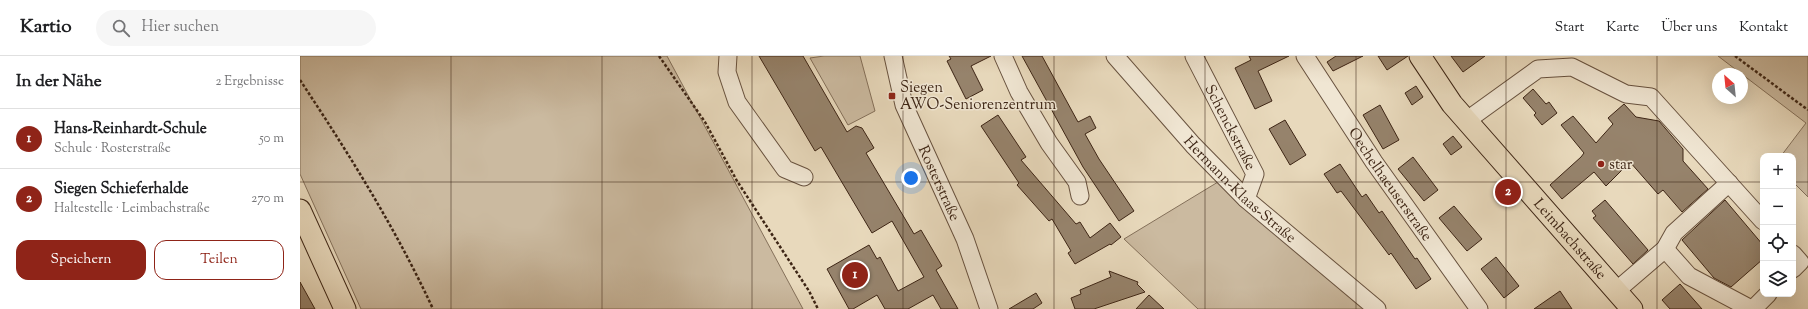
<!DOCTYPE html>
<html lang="de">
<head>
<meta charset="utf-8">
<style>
  :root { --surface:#fff; --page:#f6f6f6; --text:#202124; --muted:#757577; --line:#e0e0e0; --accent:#8f2418 }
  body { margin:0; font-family:"Sorts Mill Goudy",serif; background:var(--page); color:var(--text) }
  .controls { position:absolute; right:12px; bottom:12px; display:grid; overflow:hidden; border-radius:8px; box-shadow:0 4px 16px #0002 }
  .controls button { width:36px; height:36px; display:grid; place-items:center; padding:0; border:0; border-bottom:1px solid var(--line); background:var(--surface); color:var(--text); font:20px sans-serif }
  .compass { position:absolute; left:1412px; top:12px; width:36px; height:36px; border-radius:50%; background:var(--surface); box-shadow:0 4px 16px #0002; rotate:333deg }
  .you { position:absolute; left:611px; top:122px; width:14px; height:14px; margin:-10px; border:3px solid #fff; border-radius:50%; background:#1a73e8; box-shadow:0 0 0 6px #1a73e833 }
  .badge { display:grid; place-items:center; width:26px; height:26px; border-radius:50%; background:var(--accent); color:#fff; font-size:13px; font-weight:700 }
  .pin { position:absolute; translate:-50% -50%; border:2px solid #fff; box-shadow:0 1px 4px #0006 }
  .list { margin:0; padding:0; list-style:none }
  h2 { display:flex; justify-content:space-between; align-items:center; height:52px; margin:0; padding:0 16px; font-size:17px }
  h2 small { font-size:13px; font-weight:400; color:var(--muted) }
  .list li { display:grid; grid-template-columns:26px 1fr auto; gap:12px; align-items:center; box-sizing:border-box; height:60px; padding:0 16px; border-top:1px solid var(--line) }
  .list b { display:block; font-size:15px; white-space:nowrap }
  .list p { margin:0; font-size:13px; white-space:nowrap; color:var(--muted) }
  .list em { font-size:13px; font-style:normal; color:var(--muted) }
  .actions { display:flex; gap:8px; padding:12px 16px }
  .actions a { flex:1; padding:9px 0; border:1px solid var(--accent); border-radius:12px; text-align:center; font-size:14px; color:var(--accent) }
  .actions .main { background:var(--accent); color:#fff }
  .icon { flex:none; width:22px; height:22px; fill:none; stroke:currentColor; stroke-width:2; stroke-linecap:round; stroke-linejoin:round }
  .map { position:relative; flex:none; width:1508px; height:253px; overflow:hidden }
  header { display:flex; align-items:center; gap:24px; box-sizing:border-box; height:56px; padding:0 20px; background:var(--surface); border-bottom:1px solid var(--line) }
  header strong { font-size:19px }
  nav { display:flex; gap:22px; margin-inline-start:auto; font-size:14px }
  .search { width:280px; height:36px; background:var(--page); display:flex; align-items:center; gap:10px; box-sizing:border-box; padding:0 14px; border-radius:22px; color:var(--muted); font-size:15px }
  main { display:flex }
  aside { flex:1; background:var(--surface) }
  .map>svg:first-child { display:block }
  .green { fill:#cbbaa0; stroke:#84705a }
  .building { fill:#96836c; stroke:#3d2515 }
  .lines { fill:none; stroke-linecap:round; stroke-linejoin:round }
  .minor-casing { stroke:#68523f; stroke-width:19 }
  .major-casing { stroke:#3d2515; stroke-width:23 }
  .path { stroke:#3d2515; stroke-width:2.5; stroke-dasharray:3 2; stroke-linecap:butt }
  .minor { stroke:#f0e6d3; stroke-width:17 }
  .major { stroke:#e8d9bc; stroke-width:21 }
  .grid { fill:none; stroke:#3d2515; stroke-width:1; stroke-opacity:0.55 }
  .poi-dot { fill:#8f2418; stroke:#f0e6d3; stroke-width:1.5 }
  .labels { text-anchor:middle; stroke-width:3; stroke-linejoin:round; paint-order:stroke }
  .poi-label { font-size:15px; fill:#3d2515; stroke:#f0e6d3; text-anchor:start }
  .street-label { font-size:15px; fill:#3d2515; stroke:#f0e6d3 }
</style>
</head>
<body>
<header>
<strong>Kartio</strong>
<div class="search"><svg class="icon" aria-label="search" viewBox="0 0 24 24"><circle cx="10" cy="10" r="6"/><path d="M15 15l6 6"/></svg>Hier suchen</div>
<nav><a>Start</a><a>Karte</a><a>Über uns</a><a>Kontakt</a></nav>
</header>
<main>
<aside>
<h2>In der Nähe<small>2 Ergebnisse</small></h2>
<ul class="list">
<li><span class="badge">1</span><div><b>Hans-Reinhardt-Schule</b><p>Schule · Rosterstraße</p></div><em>50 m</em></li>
<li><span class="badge">2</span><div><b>Siegen Schieferhalde</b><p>Haltestelle · Leimbachstraße</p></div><em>270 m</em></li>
</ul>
<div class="actions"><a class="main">Speichern</a><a>Teilen</a></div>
</aside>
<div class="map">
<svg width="1508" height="253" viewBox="0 0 1508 253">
  <rect width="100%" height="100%" fill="#e8d9bc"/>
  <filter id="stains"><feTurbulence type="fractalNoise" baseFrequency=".005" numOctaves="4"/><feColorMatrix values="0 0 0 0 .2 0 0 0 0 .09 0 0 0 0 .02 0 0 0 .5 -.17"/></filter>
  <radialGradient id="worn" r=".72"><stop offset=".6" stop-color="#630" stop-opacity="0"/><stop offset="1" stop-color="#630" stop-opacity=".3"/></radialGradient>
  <!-- green -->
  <path class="green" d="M0,0h367l136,253h-442l-61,-135z
    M524,0h36l15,55 -27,14 -38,-67z
    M1418,0h90v141l-15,-15v-26h-12l25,-33z
    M918,126l156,127h-176l-74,-70z"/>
  <!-- building -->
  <path class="building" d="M459,0h44l44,76 9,-6 6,2 12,20 -8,5 48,81 7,-4 21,36 -6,4 22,39h-17l-8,-14 -25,14h-23l-8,-14 -24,14h-4l-22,-40 42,-24 8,14 3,-2 18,34 26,-14 -32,-56 -20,12 -51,-86 -6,4z
    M649,0h42l-20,10 12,24 -17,9 -19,-38 4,-2z
    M722,0h20l36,66 12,-6 6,12 -11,6 14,25 35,52 -15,10 -36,-54z
    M949,0h40l-31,15 14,30 -17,8 -20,-41 16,-8z
    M1036,0h27l-30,15 -6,-9z
    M1078,0h30l-21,14z
    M1151,0h34l-22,16z
    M1116,30l7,11 -11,8 -7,-12z
    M1233,33l13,15 3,-2 8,11 -15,12 -8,-10 2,-2 -13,-15z
    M1324,48l12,13 23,4 24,28v12l25,28 -26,23 -19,-22 -5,4 -28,-32 -24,24 -12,-14 -32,27 -12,-14 31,-28 3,-4 -23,-28 12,-9 23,27 17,-19 -5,-6z
    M1080,49l19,35 -16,9 -20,-34z
    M698,59l28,42 -5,3 55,64 4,-2 10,16 20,-15 11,14 -10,8 -1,-1 -35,20 -7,-11 3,-2 -19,-32 -3,2 -32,-36 2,-2 -38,-57z
    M985,64l21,35 -16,10 -21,-36z
    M1153,80l9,11 -11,8 -8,-11z
    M1113,101l25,33 -14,11 -26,-32z
    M1040,108l22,33 4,-3 13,19 3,-2 33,48 2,-1 14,21 -15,10 -25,-36 -2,2 -48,-64 -4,2 -13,-19z
    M1305,144l43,50 -15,14 -40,-46 3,-2 -4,-5z
    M1425,144l38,45v14l-32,28 -17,-9 -32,-38z
    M1154,150l28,33 -15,12 -28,-33z
    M1196,201l23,29 -15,12 -23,-29z
    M809,215l29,11 -1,2 8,8 -51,17h-19l-4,-11 10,-4 -1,-4 31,-13z
    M0,226l15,27h-15z
    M1380,228l22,25h-32l-8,-9z
    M1260,235l12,18h-38z
    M736,237l6,10 -9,6h-24z
    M849,239l15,14h-28z"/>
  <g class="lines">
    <!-- minor casing -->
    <g class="minor-casing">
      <g id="minor">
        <path d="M428,0l-1,16 10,30 48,67 19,8"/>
        <path id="s1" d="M593,0l11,49 61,134 24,70"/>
        <path d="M703,0l16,36 30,51 28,39 3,14"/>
        <path id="s2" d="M815,0l78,89 53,54 131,110"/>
        <path id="s3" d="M894,0l61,118 -9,25"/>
        <path id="s4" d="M1005,0l69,106 105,147"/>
        <path d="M1166,65l72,-52 34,-2 54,27 25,3 112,124"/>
        <path d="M1365,193l24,27 62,33"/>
        <path d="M1493,198l7,8 -7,7"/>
        <path d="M1316,235l49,-42 9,-16 55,-50"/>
        <path d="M1453,253l15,-15"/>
      </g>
    </g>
    <!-- major casing -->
    <g class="major-casing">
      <g id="major">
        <path id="s5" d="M1120,0l32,48 180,205"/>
        <path d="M0,154l45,99"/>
      </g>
    </g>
    <!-- path -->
    <path class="path" d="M359,0l46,66 32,59 72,110 9,18
      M1435,0l73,54
      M0,24c49,74 96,149 133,229"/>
    <!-- minor -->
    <use href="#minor" class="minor"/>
    <!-- major -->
    <use href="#major" class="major"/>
  </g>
  <!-- grid -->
  <path class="grid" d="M151,0v253M302,0v253M452,0v253M603,0v253M754,0v253M905,0v253M1056,0v253M1206,0v253M1357,0v253M0,126h1463M1493,126h15"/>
  <!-- markers -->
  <g class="poi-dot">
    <rect x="588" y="36" width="8" height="8" rx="2"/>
    <circle cx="1301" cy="108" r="4"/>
  </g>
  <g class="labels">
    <!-- poi labels -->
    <g class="poi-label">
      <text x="600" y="36">Siegen<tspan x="600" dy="17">AWO-Seniorenzentrum</tspan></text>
      <text x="1309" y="113">star</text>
    </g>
    <!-- street labels -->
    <g class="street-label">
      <text dy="5" stroke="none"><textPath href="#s3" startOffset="80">Schenckstraße</textPath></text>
      <text dy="5" stroke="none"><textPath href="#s1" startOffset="136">Rosterstraße</textPath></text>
      <text dy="5" stroke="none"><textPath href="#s4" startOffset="154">Oechelhaeuserstraße</textPath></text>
      <text dy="5" stroke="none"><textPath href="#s2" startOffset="183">Hermann-Klaas-Straße</textPath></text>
      <text dy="5" stroke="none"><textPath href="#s5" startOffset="237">Leimbachstraße</textPath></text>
    </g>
  </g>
  <rect width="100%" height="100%" filter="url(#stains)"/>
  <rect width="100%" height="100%" fill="url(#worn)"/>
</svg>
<div class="controls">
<button>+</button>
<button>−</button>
<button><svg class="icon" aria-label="locate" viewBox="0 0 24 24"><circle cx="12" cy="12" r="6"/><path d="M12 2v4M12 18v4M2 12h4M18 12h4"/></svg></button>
<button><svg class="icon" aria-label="layers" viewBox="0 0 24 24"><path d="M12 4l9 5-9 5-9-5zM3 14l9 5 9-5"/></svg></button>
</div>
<svg class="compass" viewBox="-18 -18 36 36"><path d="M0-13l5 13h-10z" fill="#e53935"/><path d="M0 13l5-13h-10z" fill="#757577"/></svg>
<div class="you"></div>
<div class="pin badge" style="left:555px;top:219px">1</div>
<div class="pin badge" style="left:1208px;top:136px">2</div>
</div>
</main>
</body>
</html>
